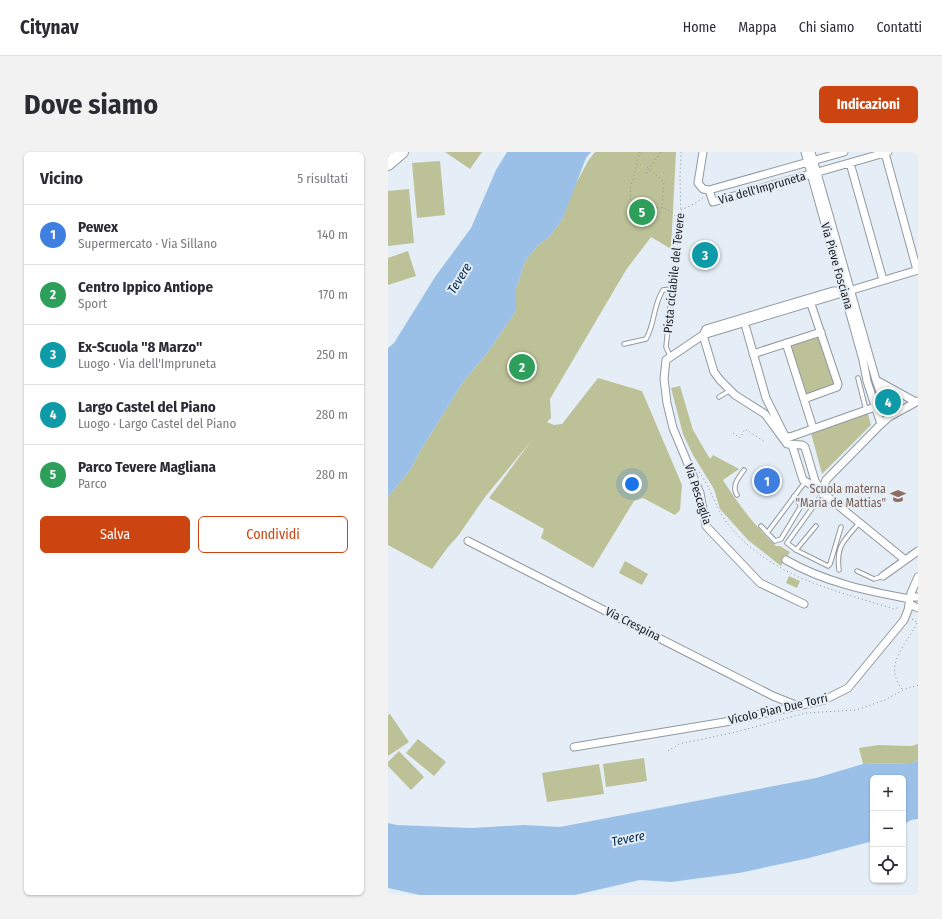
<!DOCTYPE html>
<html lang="it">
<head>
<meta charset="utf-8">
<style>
  :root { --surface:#fff; --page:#f2f2f3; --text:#2b2b33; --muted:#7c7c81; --line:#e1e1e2; --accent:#cc4510 }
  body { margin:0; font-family:"Fira Sans Condensed",sans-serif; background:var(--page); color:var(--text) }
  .controls { position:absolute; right:12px; bottom:12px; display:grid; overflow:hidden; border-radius:6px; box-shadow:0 1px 3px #0004 }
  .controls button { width:36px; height:36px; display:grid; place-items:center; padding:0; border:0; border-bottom:1px solid var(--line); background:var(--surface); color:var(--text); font:20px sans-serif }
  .you { position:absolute; left:244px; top:332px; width:14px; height:14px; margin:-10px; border:3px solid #fff; border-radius:50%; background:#1a73e8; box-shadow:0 0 0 6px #1a73e833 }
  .badge { display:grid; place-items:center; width:26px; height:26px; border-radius:50%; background:var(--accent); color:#fff; font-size:13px; font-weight:700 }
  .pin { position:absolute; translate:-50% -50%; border:2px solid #fff; box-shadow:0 1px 4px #0006 }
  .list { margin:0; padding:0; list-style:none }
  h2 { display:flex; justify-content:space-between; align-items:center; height:52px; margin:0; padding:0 16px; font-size:17px }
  h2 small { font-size:13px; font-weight:400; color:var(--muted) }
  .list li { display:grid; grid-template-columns:26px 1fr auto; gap:12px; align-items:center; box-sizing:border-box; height:60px; padding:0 16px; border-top:1px solid var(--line) }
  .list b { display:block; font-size:15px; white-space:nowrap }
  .list p { margin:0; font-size:13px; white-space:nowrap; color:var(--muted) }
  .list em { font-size:13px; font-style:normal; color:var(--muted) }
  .actions { display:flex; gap:8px; padding:12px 16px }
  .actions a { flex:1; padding:9px 0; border:1px solid var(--accent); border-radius:6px; text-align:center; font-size:14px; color:var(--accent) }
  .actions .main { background:var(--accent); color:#fff }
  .icon { flex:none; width:22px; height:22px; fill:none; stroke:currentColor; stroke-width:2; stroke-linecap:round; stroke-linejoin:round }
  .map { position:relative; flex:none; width:530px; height:743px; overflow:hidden; border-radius:6px }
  header { display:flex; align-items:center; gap:24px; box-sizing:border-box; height:56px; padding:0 20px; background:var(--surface); border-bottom:1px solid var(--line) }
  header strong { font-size:19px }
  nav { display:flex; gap:22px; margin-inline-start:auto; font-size:14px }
  .intro { display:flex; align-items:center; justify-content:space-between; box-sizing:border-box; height:96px; padding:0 24px }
  h1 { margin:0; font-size:28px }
  .button { padding:10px 18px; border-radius:6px; background:var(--accent); color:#fff; font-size:14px; font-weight:700 }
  main { display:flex; gap:24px; padding:0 24px }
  aside { flex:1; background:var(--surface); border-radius:6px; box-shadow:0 1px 3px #0004 }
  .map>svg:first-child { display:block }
  .green { fill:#bdc197 }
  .water { fill:#9ac0e7 }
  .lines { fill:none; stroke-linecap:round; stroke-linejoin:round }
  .lane-casing { stroke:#9199a1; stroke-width:5.5 }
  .street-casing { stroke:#9199a1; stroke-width:9 }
  .highway-casing { stroke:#9199a1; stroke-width:14 }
  .path { stroke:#898f95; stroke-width:1; stroke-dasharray:1 3; stroke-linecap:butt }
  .lane { stroke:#fff; stroke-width:3.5 }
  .street { stroke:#fff; stroke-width:7 }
  .highway { stroke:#fff; stroke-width:12 }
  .labels { text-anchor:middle; stroke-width:4; stroke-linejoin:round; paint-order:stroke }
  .street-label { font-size:12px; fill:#1a1d20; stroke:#e5eef6 }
  .education-label { font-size:12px; fill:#785e54; stroke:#e5eef6; text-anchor:end }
  .water-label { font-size:13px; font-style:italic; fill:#002a4f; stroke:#e5eef6 }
</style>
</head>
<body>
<header>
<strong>Citynav</strong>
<nav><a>Home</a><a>Mappa</a><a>Chi siamo</a><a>Contatti</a></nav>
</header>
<div class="intro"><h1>Dove siamo</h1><a class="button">Indicazioni</a></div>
<main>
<aside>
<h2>Vicino<small>5 risultati</small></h2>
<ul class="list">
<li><span class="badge" style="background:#3f7fe0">1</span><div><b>Pewex</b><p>Supermercato · Via Sillano</p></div><em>140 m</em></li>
<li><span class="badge" style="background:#2e9e5b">2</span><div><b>Centro Ippico Antiope</b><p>Sport</p></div><em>170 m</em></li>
<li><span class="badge" style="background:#0f9aa8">3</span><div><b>Ex-Scuola &quot;8 Marzo&quot;</b><p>Luogo · Via dell'Impruneta</p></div><em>250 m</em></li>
<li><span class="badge" style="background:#0f9aa8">4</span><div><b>Largo Castel del Piano</b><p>Luogo · Largo Castel del Piano</p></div><em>280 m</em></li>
<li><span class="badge" style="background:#2e9e5b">5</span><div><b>Parco Tevere Magliana</b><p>Parco</p></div><em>280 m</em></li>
</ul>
<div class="actions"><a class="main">Salva</a><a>Condividi</a></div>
</aside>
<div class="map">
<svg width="530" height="743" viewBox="0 0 530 743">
  <rect width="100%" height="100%" fill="#e5eef6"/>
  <!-- green -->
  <path class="green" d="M57,0h37l-12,17z
    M207,0h81l-5,97 -20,-12 -25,33 -76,129 1,19 -4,4 7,3 8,-1 36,-46 44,13 40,94 -2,25 -5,5 -32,-17 -9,3 -41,67 -52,-30 3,-9 -55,-31 43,-58 -47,57 -27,39 -10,11 -16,22 -44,-24v-48l23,-28 8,-16 44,-71 25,-30 28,-41v-22l9,-28 13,-16 11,-8 13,-17 11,-31 15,-28z
    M52,9l5,54 -28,3 -5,-55z
    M21,37l5,54 -26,3v-55z
    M20,99l8,25 -28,9v-27z
    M433,184l15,49 -30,9 -15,-48z
    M292,234l13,44 17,29 3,-4 26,14 -16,11c15,24 32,46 53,66h4l10,6 -9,14 -33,-26 -28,-31 -6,-20 -21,-34 -10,-21 -12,-46z
    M480,262l3,11 -49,49 -11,-41z
    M237,409l23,13 -6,11 -23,-12z
    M401,424l11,5 -3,7 -11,-5z
    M2,562l19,28 -21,14v-41z
    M30,587l28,23 -12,14 -28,-23z
    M530,592v16l-6,3 -49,1 -4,-16 19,-3 33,1z
    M11,599l25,26 -13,13 -23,-24v-4z
    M256,606l3,23 -41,6 -3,-23z
    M211,612l5,30 -57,8 -5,-29z"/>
  <!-- water -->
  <path class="water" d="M119,0h84l-5,6 -24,62 -13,17 -11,8 -13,16 -9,28v22l-28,41 -25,30 -44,71 -8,16 -23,28v-149l6,-5 41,-66 36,-49 25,-58z
    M530,608v59l-7,1 -8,5v-47h-30v63l-64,17 -70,15 -68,9 -31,-2 -65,15h-155l-32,-7v-65l9,2 74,3 53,-3 36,2 256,-49 47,-14 49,-1z"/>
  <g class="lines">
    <!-- lane casing -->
    <g class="lane-casing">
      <path id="lane" d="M236,192l22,-5c9,-15 7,-34 17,-49l9,-1 -6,58 4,9
        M470,226l8,32
        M331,245l10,-6
        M435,341l-36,50 9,7 32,16 2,-2 11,-37
        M349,343c-6,-9 2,-18 7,-25
        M373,374l14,15 6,-2 20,-33 -7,-10
        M379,381l38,-51
        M408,398l20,-24
        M451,418c-3,-25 5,-29 20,-47
        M469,419l17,8 9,-3"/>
    </g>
    <!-- street casing -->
    <g class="street-casing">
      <path id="street" d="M315,0l-5,31 5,6 6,1
        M417,0l58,208 4,21 14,43
        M423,0l65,228 13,37
        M456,0l-135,38 4,12 175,-50
        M497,1l32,117
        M462,11l33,117
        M358,176l20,70 19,38 5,1 85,-30
        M315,183l11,37 6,8 15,15 30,19 22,30 15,1 3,2 10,34 8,12 81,66
        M315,183l3,-6 127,-38h9
        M398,191l27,85
        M365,202l68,-22
        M488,228l40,22
        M416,247l33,-12 1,-3 -27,-80
        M404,293l11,35 19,11
        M434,339l4,-11 55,-56 8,-7 29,-16
        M80,389l305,155 25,10
        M398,408c38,22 81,31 124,39
        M495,424l35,-25
        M522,445h8
        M416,452l-44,-21 -54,-57 -6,-33 -27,-65 -6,-25 -3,-24 2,-19 37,-25 215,-65
        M521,452l9,4
        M186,595l151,-25 99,-22 24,-12 56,-68 4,-10 3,-17 7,-16"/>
    </g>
    <!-- highway casing -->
    <g class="highway-casing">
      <path id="highway" d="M0,2l2,-2
        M0,12l14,-12"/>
    </g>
    <!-- path -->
    <path class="path" d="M252,0l-9,34 -1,16 10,7c19,-3 32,-3 41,16
      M259,15l17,15 -2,26
      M258,21l15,-21
      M293,58l13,-6 10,-7
      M284,132l9,-65 -1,-42 1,-25
      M345,281l7,5 5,-9 20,13
      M311,320c12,16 16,35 28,51 43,54 104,66 167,86l6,-2
      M524,467l6,4
      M514,537c-2,-3 -5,-7 -6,-11 -7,-19 14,-39 21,-55
      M280,599l11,-7 57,-12 70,-19 50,-3 29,-10 18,-10 15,-5"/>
    <!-- lane -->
    <use href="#lane" class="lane"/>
    <!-- street -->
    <use href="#street" class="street"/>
    <!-- highway -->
    <use href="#highway" class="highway"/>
  </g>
  <!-- icons -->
  <defs>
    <g id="school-bare" transform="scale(1.2)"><path d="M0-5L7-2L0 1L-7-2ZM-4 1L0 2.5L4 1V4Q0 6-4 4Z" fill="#8d6e63" stroke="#e5eef6" stroke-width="2.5" paint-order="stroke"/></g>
  </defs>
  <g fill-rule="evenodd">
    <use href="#school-bare" x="510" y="344"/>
  </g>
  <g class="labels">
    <!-- street labels -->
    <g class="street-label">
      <text transform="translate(374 36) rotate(-16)" y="4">Via dell'Impruneta</text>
      <text transform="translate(449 114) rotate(74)" y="4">Via Pieve Fosciana</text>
      <text transform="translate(286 121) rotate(-84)" y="4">Pista ciclabile del Tevere</text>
      <text transform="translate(310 342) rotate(72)" y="4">Via Pescaglia</text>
      <text transform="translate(245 472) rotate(27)" y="4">Via Crespina</text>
      <text transform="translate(390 557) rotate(-13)" y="4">Vicolo Pian Due Torri</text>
    </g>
    <!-- education labels -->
    <g class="education-label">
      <text x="498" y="341">Scuola materna<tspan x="498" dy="14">"Maria de Mattias"</tspan></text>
    </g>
    <!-- water labels -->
    <g class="water-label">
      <text transform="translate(71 126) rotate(-58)" y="5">Tevere</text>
      <text transform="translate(240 686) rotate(-12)" y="5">Tevere</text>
    </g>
  </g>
</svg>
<div class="controls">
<button>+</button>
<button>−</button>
<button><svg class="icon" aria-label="locate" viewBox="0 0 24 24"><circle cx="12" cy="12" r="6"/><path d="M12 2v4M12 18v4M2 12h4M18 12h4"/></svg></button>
</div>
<div class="you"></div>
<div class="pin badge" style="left:379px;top:329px;background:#3f7fe0">1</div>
<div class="pin badge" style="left:134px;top:215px;background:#2e9e5b">2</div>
<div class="pin badge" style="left:317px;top:103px;background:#0f9aa8">3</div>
<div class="pin badge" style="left:500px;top:250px;background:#0f9aa8">4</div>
<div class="pin badge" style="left:254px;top:60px;background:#2e9e5b">5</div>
</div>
</main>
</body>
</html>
